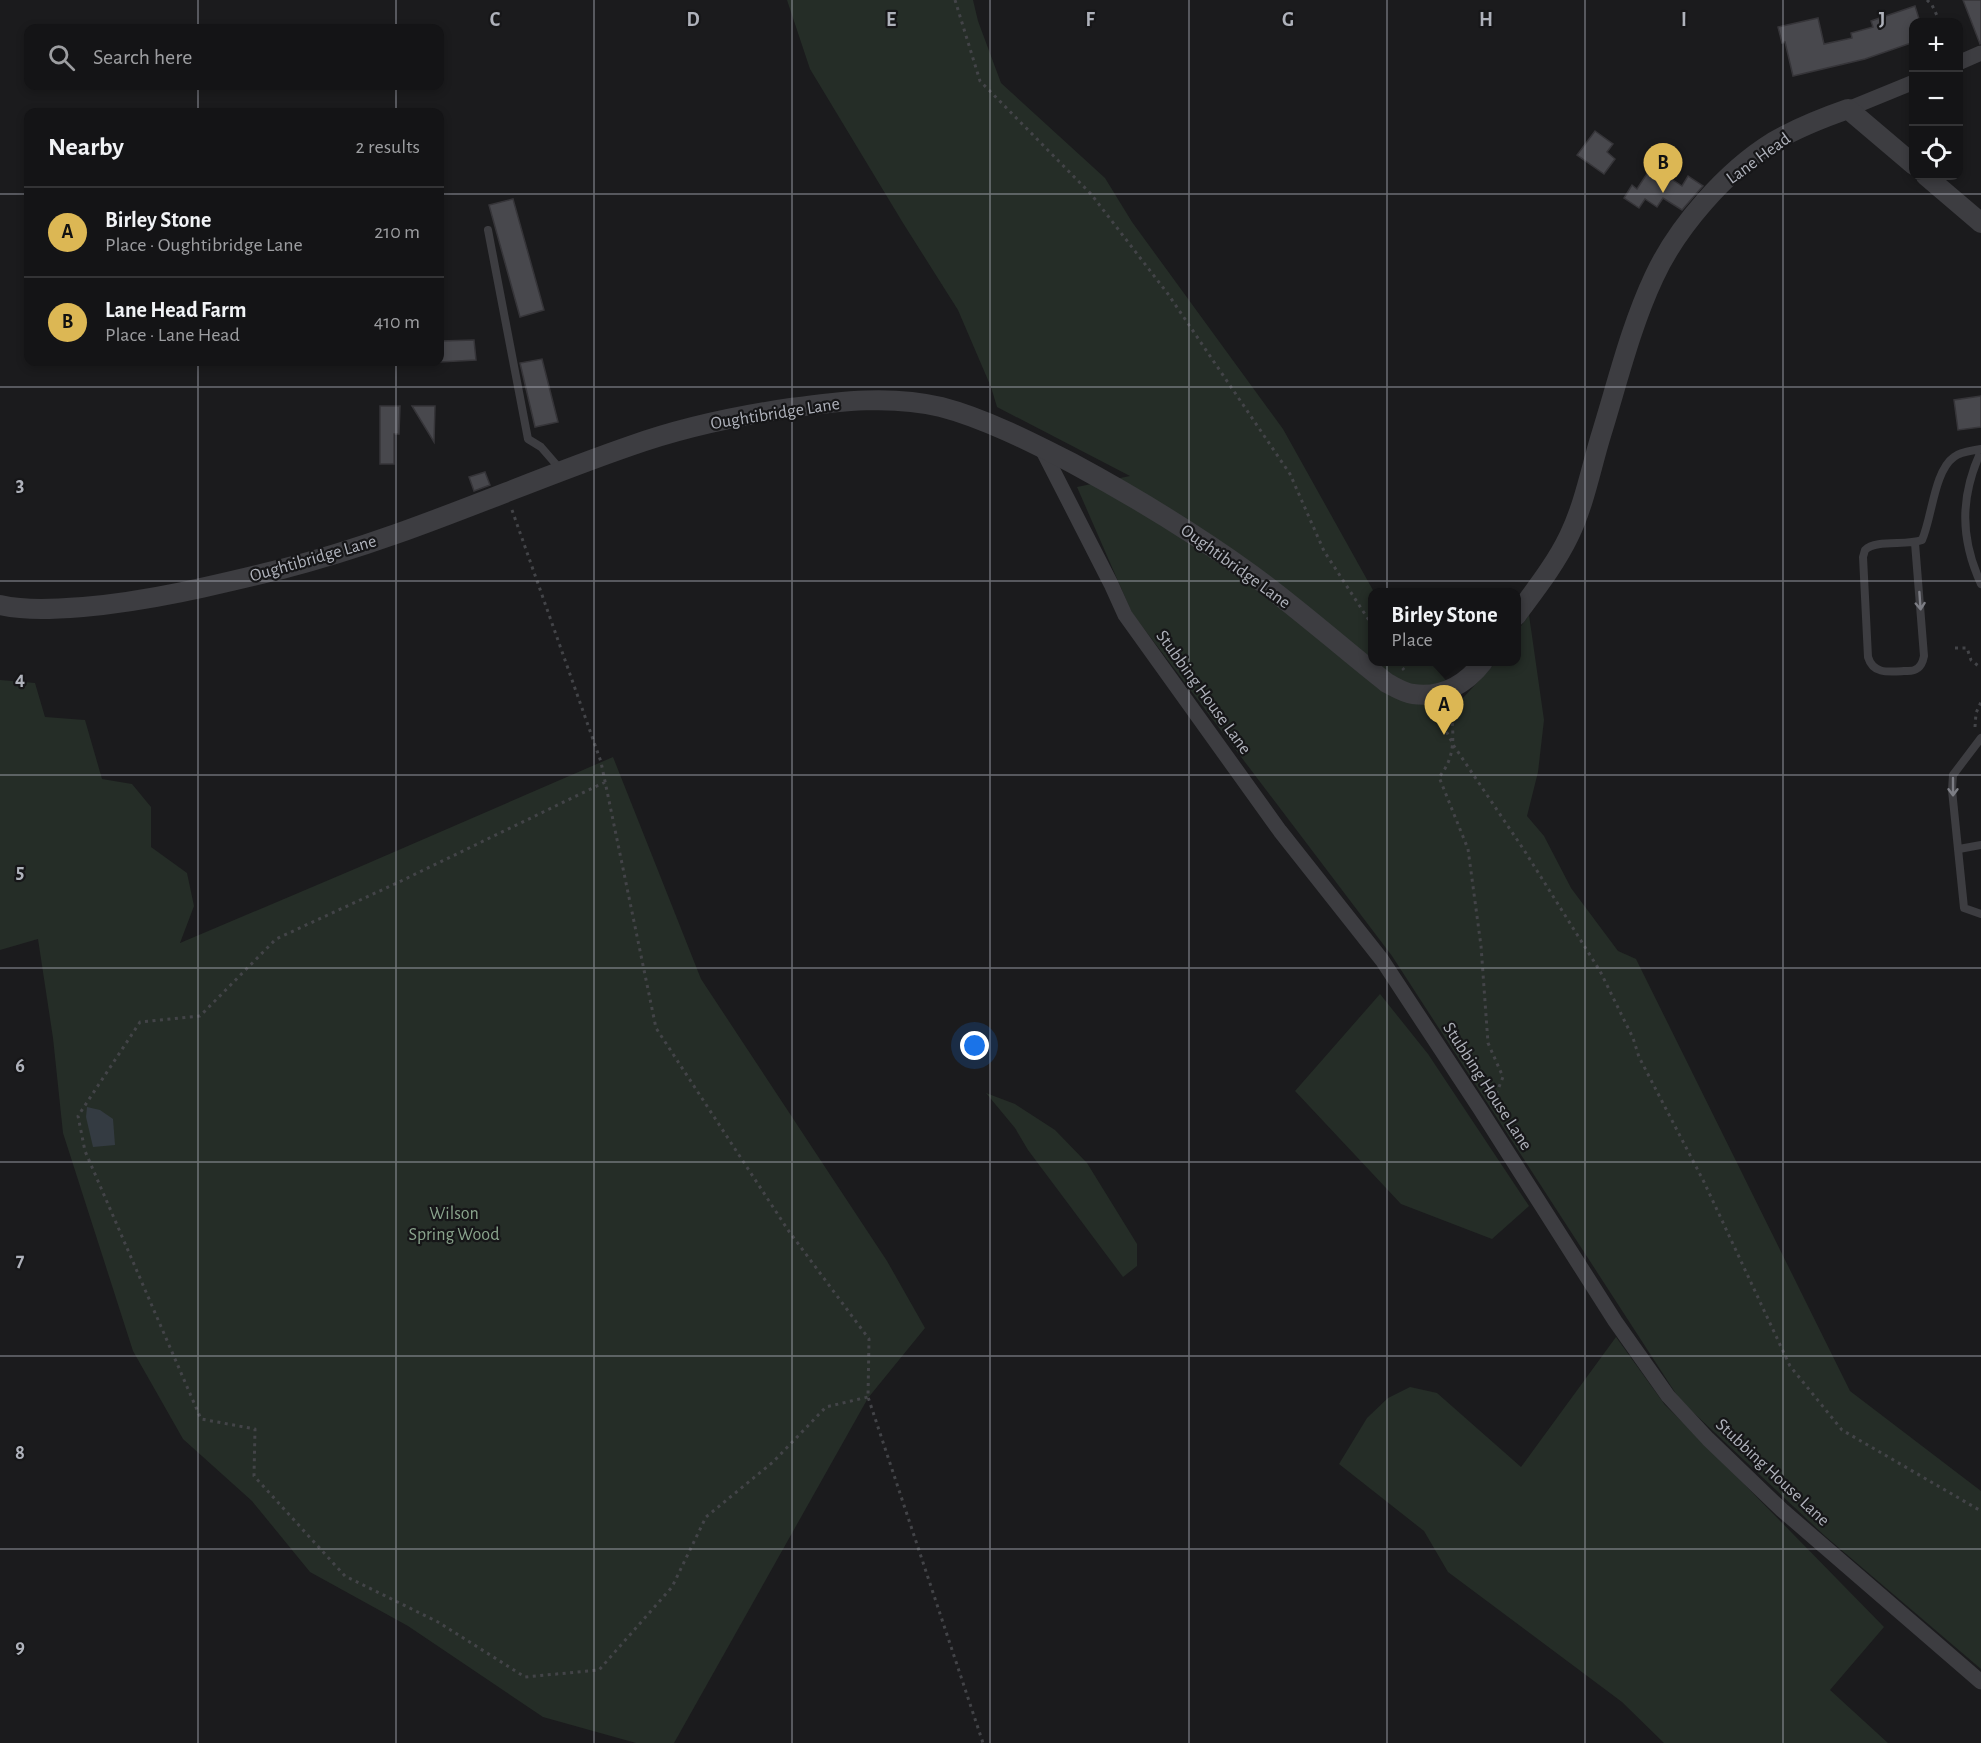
<!DOCTYPE html>
<html lang="en">
<head>
<meta charset="utf-8">
<style>
  :root { --surface:#141416; --page:#212123; --text:#f1f3f6; --muted:#9d9ea1; --line:#333335; --accent:#dcb754 }
  body { margin:0; font-family:"Alegreya Sans",sans-serif; background:var(--page); color:var(--text) }
  .controls { position:absolute; right:18px; top:18px; display:grid; overflow:hidden; border-radius:12px; box-shadow:0 3px 9px #0003 }
  .controls button { width:54px; height:54px; display:grid; place-items:center; padding:0; border:0; border-bottom:2px solid var(--line); background:var(--surface); color:var(--text); font:30px sans-serif }
  .you { position:absolute; left:975px; top:1046px; width:21px; height:21px; margin:-15px; border:4px solid #fff; border-radius:50%; background:#1a73e8; box-shadow:0 0 0 9px #1a73e833 }
  .badge { display:grid; place-items:center; width:39px; height:39px; border-radius:50%; background:var(--accent); color:#111; font-size:20px; font-weight:700 }
  .pin { position:absolute; translate:-50% -50px; filter:drop-shadow(0 2px 3px #0008) }
  .pin::after { content:''; position:absolute; top:32px; width:21px; height:18px; background:inherit; clip-path:polygon(0 0,100% 0,50% 100%) }
  .popup { position:absolute; left:1368px; top:588px; width:153px; height:78px; box-sizing:border-box; display:grid; place-content:center; border-radius:12px; background:var(--surface); filter:drop-shadow(0 2px 4px #0005); font-size:20px; white-space:nowrap; color:var(--muted) }
  .popup b { font-size:22px; color:var(--text) }
  .popup::after { content:''; position:absolute; left:50%; top:100%; margin-left:-12px; border:12px solid transparent; border-top-color:var(--surface) }
  .list { margin:0; padding:0; list-style:none }
  h2 { display:flex; justify-content:space-between; align-items:center; height:78px; margin:0; padding:0 24px; font-size:26px }
  h2 small { font-size:20px; font-weight:400; color:var(--muted) }
  .list li { display:grid; grid-template-columns:39px 1fr auto; gap:18px; align-items:center; box-sizing:border-box; height:90px; padding:0 24px; border-top:2px solid var(--line) }
  .list b { display:block; font-size:22px; white-space:nowrap }
  .list p { margin:0; font-size:20px; white-space:nowrap; color:var(--muted) }
  .list em { font-size:20px; font-style:normal; color:var(--muted) }
  .icon { flex:none; width:33px; height:33px; fill:none; stroke:currentColor; stroke-width:2; stroke-linecap:round; stroke-linejoin:round }
  .map { position:relative; flex:none; width:1981px; height:1743px; overflow:hidden }
  .search { position:absolute; background:var(--surface); box-shadow:0 3px 9px #0003; left:24px; top:24px; width:420px; height:66px; display:flex; align-items:center; gap:15px; box-sizing:border-box; padding:0 21px; border-radius:12px; color:var(--muted); font-size:22px }
  .panel { position:absolute; background:var(--surface); box-shadow:0 3px 9px #0003; left:24px; top:108px; width:420px; height:258px; border-radius:12px }
  .map>svg:first-child { display:block }
  .green { fill:#252d27 }
  .water { fill:#343b42 }
  .building { fill:#48484d; stroke:#363539; stroke-width:1.5 }
  .lines { fill:none; stroke-linecap:round; stroke-linejoin:round }
  .path { stroke:#434448; stroke-width:3; stroke-dasharray:3 4.5; stroke-linecap:butt }
  .service { stroke:#3d3d41; stroke-width:8 }
  .minor { stroke:#3d3d41; stroke-width:15 }
  .tertiary { stroke:#3d3d41; stroke-width:20 }
  .oneway { stroke:#7c7d84 }
  .grid { fill:none; stroke:#afb2bb; stroke-width:1.5; stroke-opacity:0.55 }
  .labels { text-anchor:middle; stroke-width:4.5; stroke-linejoin:round; paint-order:stroke }
  .street-label { font-size:18px; fill:#afb2bb; stroke:#161618 }
  .park-label { font-size:18px; fill:#89a38c; stroke:#161618 }
  .grid-label { font-size:20px; text-anchor:middle; font-weight:bold; fill:#afb2bb; stroke:#161618; stroke-width:4.5; stroke-linejoin:round; paint-order:stroke }
</style>
</head>
<body>
<div class="map">
<svg width="1981" height="1743" viewBox="0 0 1981 1743">
  <rect width="100%" height="100%" fill="#1b1b1d"/>
  <!-- green -->
  <path class="green" d="M787,0h186l5,21 23,62 104,95 27,44 151,207 91,163h-2v70h58l32,37 34,-37h20v-29l13,-18 15,105 -6,52 -11,44 17,20 27,52 47,63 18,8 214,432 131,100v178l-156,-133 -145,-136 -288,-444 -260,-343 -55,-126 53,-11 -133,-69 -6,-20 -33,-77 -55,-87 -93,-154z
    M0,680l35,3 10,34 40,3 17,59 30,5 19,23v40l36,26 7,33 -14,37 177,-75 256,-111 88,222 186,282 38,67 -57,70 -194,345h-38l-93,-26 -135,-91 -98,-54 -58,-71 -69,-62 -50,-88 -70,-218 -10,-95 -15,-99 -38,11z
    M1380,994l48,60 101,152 -37,33 -91,-35 -106,-113z
    M986,1093l29,11 40,26 32,33 50,81v22l-14,11 -95,-127 -13,-22z
    M1616,1337l49,68 38,37 181,185 -54,63 58,53h-224l-42,-41 -174,-130 -24,-41 -85,-67 28,-46 21,-20 22,-11 27,6 84,74z"/>
  <!-- water -->
  <path class="water" d="M87,1107l13,3 13,9 2,26 -22,2 -7,-30z"/>
  <!-- building -->
  <path class="building" d="M1963,0h18v43l-1,1z
    M1915,6l5,16h-6v20l-49,17 -72,17 -8,-34 -3,1 -4,-16 40,-9 6,26 28,-6 -1,-5 22,-6 -2,-6z
    M1595,131l18,13 -6,8 8,7 -11,15 -27,-19z
    M1652,166l30,20 6,-10 15,10 -21,24 -19,-12 -6,9 -12,-8 -6,9 -15,-10 8,-13 5,4z
    M513,199l31,111 -24,7 -31,-112z
    M474,340l2,20 -36,2v-21z
    M542,359l16,63 -23,5 -15,-64z
    M1981,396v31l-23,3 -4,-30z
    M380,406h20l-1,28h-5v30h-14z
    M412,406h23l-1,36z
    M485,472l5,13 -16,6 -5,-14z"/>
  <g class="lines">
    <!-- path -->
    <path class="path" d="M955,0l25,81 111,113 77,100 122,180 34,77 48,74
      M1927,0l5,5 8,17
      M512,510l89,252 55,266 132,202 81,109 -1,58 115,346
      M1955,648h12l4,12 10,8
      M1398,662l6,8
      M1451,708c2,25 6,48 -12,69l29,72 13,97 7,97 15,34 -10,25
      M1436,712l18,34 70,104 76,121 33,67 6,19 65,125 86,184 52,64 139,81
      M1975,727l1,-14 5,-11
      M605,782l-206,100 -123,57 -76,77 -60,6 -62,94 7,35 116,268 54,10 -1,47 91,100 93,46 87,55 74,-7 73,-83 34,-70 67,-55 53,-55 42,-10"/>
    <!-- service -->
    <path class="service" d="M488,230l40,209 13,8 20,23
      M1981,451c-21,46 -21,87 0,133
      M1915,543l9,113c-1,5 -2,9 -6,12 -5,4 -9,3 -14,3 -16,1 -31,3 -36,-14l-5,-100 2,-7c11,-11 41,-4 57,-10 10,-22 12,-69 32,-83 7,-6 18,-6 27,-8
      M1981,738l-28,37 -1,15 12,118 17,6
      M1959,849l22,-4"/>
    <!-- minor -->
    <path class="minor" d="M1958,63l23,-10
      M1848,109l66,-27
      M1041,447l70,137 14,31 155,216 102,129 98,149 135,212 53,75 40,43 74,71 199,172"/>
    <!-- tertiary -->
    <path class="tertiary" d="M1926,176l55,47
      M0,605c27,6 56,4 83,2 68,-6 133,-22 199,-38 120,-30 232,-83 348,-123 53,-19 106,-30 161,-38 49,-7 101,-13 150,-1 43,11 92,36 131,56 63,34 122,70 179,111 47,34 90,73 136,109 8,4 17,10 26,11 29,4 53,-10 70,-32
      M1516,616c19,-26 39,-51 53,-80 16,-33 22,-69 33,-104 16,-52 29,-106 52,-155 23,-50 72,-106 119,-135 24,-14 49,-24 75,-33l66,56"/>
  </g>
  <!-- one-way arrows -->
  <defs><path id="oneway-shaft" d="M-6 0H5M1.5-3L5.5 0L1.5 3" fill="none" stroke-width="1.6" stroke-linecap="round" stroke-linejoin="round" transform="scale(1.5)"/></defs>
  <g class="oneway">
    <use href="#oneway-shaft" transform="translate(1920 601) rotate(86)"/>
    <use href="#oneway-shaft" transform="translate(1953 787) rotate(90)"/>
  </g>
  <!-- grid -->
  <path class="grid" d="M198,0v28M396,0v28M594,0v1743M792,0v1743M990,0v1743M1189,0v1743M1387,0v1743M1585,0v1743M1783,0v1743M198,86v26M396,86v26M0,194h28M440,194h1541M198,362v1381M396,362v1381M0,387h1981M0,581h1981M0,775h1981M0,968h1981M0,1162h1981M0,1356h1981M0,1549h1981"/>
  <g class="labels">
    <!-- street labels -->
    <g class="street-label">
      <text transform="translate(1758 158) rotate(-36)" y="6">Lane Head</text>
      <text transform="translate(775 413) rotate(-9)" y="6">Oughtibridge Lane</text>
      <text transform="translate(313 558) rotate(-16)" y="6">Oughtibridge Lane</text>
      <text transform="translate(1236 566) rotate(36)" y="6">Oughtibridge Lane</text>
      <text transform="translate(1204 692) rotate(54)" y="6">Stubbing House Lane</text>
      <text transform="translate(1488 1086) rotate(57)" y="6">Stubbing House Lane</text>
      <text transform="translate(1773 1472) rotate(43)" y="6">Stubbing House Lane</text>
    </g>
    <!-- park labels -->
    <g class="park-label">
      <text x="454" y="1219">Wilson<tspan x="454" dy="21">Spring Wood</tspan></text>
    </g>
  </g>
  <g class="grid-label">
    <text x="495" y="26">C</text>
    <text x="693" y="26">D</text>
    <text x="891" y="26">E</text>
    <text x="1090" y="26">F</text>
    <text x="1288" y="26">G</text>
    <text x="1486" y="26">H</text>
    <text x="1684" y="26">I</text>
    <text x="1882" y="26">J</text>
    <text x="20" y="491">3</text>
    <text x="20" y="685">4</text>
    <text x="20" y="878">5</text>
    <text x="20" y="1072">6</text>
    <text x="20" y="1266">7</text>
    <text x="20" y="1459">8</text>
    <text x="20" y="1653">9</text>
  </g>
</svg>
<div class="controls">
<button>+</button>
<button>−</button>
<button><svg class="icon" aria-label="locate" viewBox="0 0 24 24"><circle cx="12" cy="12" r="6"/><path d="M12 2v4M12 18v4M2 12h4M18 12h4"/></svg></button>
</div>
<div class="you"></div>
<div class="pin badge" style="left:1444px;top:735px">A</div>
<div class="popup"><b>Birley Stone</b>Place</div>
<div class="pin badge" style="left:1663px;top:193px">B</div>
<div class="search"><svg class="icon" aria-label="search" viewBox="0 0 24 24"><circle cx="10" cy="10" r="6"/><path d="M15 15l6 6"/></svg>Search here</div>
<section class="panel">
<h2>Nearby<small>2 results</small></h2>
<ul class="list">
<li><span class="badge">A</span><div><b>Birley Stone</b><p>Place · Oughtibridge Lane</p></div><em>210 m</em></li>
<li><span class="badge">B</span><div><b>Lane Head Farm</b><p>Place · Lane Head</p></div><em>410 m</em></li>
</ul>
</section>
</div>
</body>
</html>
